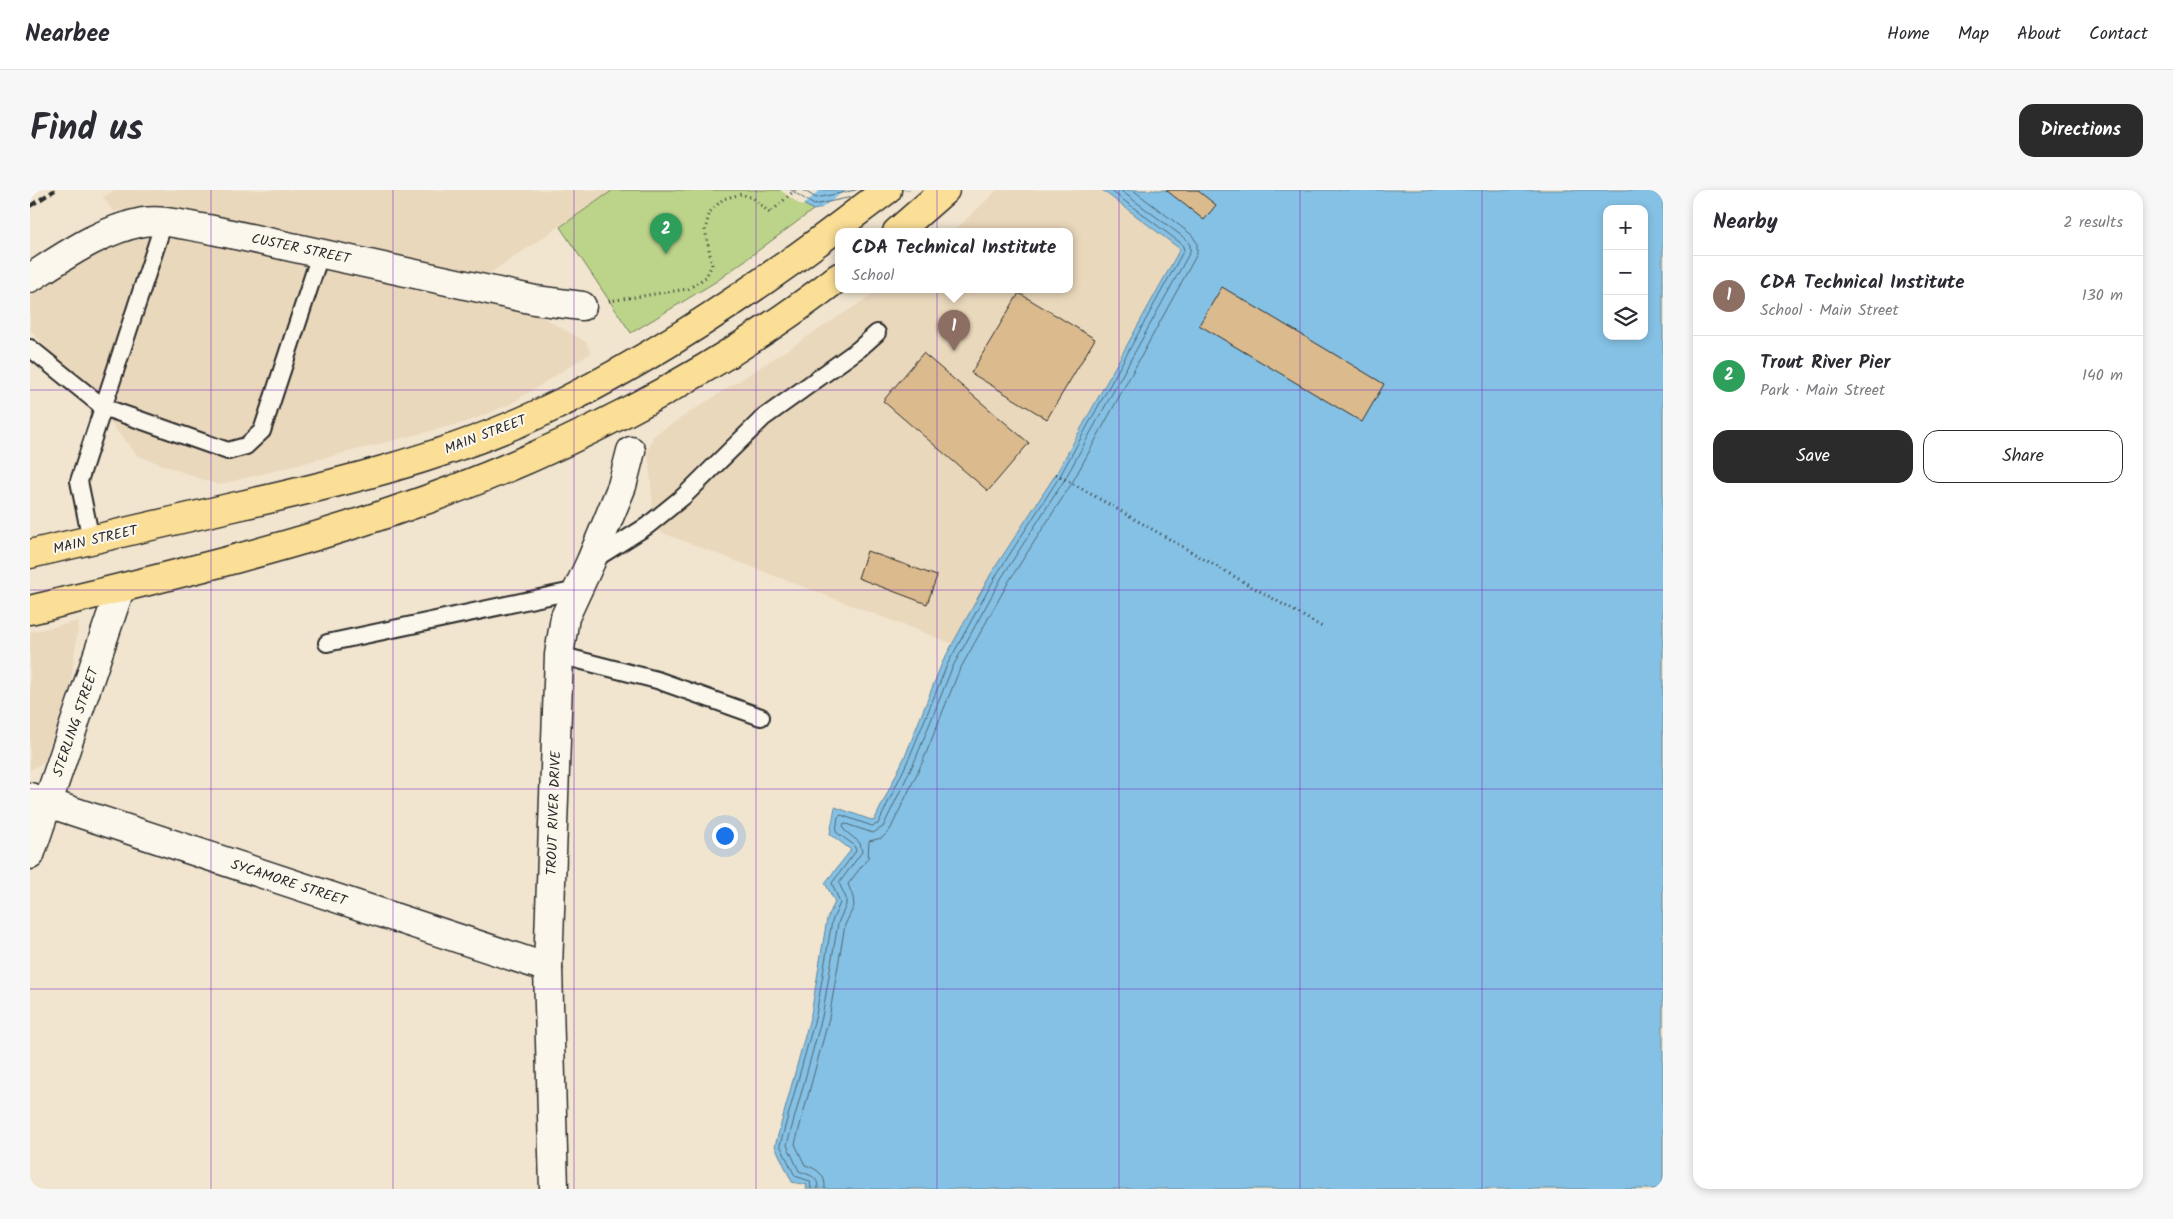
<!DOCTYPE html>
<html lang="en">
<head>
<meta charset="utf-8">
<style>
  :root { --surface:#fff; --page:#f7f7f7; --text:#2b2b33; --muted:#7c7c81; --line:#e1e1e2; --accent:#2b2b2b }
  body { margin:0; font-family:Kalam,sans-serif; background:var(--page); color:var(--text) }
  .controls { position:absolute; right:15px; top:15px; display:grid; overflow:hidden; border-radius:10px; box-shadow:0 2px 8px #0003 }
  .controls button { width:45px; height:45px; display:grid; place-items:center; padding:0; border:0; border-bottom:1px solid var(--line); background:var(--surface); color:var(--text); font:25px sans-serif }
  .you { position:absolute; left:694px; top:645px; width:18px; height:18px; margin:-12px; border:4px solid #fff; border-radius:50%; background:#1a73e8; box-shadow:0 0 0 8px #1a73e833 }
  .badge { display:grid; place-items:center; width:32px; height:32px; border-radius:50%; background:var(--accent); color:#fff; font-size:16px; font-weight:700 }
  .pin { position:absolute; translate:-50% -41px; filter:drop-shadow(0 1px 2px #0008) }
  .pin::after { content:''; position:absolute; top:26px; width:18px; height:15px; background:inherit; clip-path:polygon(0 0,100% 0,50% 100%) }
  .popup { position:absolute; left:805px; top:38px; width:238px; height:65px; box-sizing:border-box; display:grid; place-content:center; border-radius:10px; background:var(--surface); filter:drop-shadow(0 1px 4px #0005); font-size:16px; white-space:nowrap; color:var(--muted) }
  .popup b { font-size:19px; color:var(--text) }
  .popup::after { content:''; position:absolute; left:50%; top:100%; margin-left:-10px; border:10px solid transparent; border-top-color:var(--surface) }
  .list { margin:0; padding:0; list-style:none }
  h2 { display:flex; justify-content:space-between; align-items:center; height:65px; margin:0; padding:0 20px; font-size:21px }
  h2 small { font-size:16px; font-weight:400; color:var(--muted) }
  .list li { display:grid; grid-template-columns:32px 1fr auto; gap:15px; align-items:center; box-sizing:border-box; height:80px; padding:0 20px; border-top:1px solid var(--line) }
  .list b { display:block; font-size:19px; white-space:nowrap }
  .list p { margin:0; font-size:16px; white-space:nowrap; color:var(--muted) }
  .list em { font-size:16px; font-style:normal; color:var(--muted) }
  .actions { display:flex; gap:10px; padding:15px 20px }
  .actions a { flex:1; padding:11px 0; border:1px solid var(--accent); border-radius:15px; text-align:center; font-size:18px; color:var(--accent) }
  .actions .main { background:var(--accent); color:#fff }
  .icon { flex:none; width:28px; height:28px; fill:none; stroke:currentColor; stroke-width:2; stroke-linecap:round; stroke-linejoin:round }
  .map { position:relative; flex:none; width:1633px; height:999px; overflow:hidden; border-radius:15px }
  header { display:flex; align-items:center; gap:30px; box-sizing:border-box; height:70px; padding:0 25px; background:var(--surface); border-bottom:1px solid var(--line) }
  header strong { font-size:24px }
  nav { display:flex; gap:28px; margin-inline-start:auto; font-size:18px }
  .intro { display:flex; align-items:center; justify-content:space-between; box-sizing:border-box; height:120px; padding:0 30px }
  h1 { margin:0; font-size:35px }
  .button { padding:12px 22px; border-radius:15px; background:var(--accent); color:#fff; font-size:18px; font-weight:700 }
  main { display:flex; gap:30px; padding:0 30px }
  aside { flex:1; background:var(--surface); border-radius:15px; box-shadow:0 2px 8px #0003 }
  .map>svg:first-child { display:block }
  .built { fill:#ead8bc }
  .green { fill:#bcd38a; stroke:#747f5a }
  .water { fill:#85c1e4; stroke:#61859a; fill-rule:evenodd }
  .pier { fill:#f1e5d0 }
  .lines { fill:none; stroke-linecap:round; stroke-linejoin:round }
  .shore { stroke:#4f6775; stroke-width:1 }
  .building { fill:#dbbb8e; stroke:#2b2b2b }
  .service-casing { stroke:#2b2b2b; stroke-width:20 }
  .minor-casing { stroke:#2b2b2b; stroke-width:31 }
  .tertiary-casing { stroke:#2b2b2b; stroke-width:31 }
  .primary-casing { stroke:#2b2b2b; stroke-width:31 }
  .path { stroke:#2b2b2b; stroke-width:3; stroke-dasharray:1 4; stroke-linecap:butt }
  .service { stroke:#fbf7ec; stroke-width:16 }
  .minor { stroke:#fbf7ec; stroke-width:28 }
  .tertiary { stroke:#fbf7ec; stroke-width:28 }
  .primary { stroke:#fbdf96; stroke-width:28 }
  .rail { stroke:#2b2b2b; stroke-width:4; stroke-dasharray:8 4; stroke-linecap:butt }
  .grid { fill:none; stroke:#7b2cbf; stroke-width:1; stroke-opacity:0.55 }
  .labels { text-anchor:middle; stroke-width:4; stroke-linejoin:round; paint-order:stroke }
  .street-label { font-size:14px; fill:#2b2b2b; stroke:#fbf7ec }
</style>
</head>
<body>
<header>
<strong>Nearbee</strong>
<nav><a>Home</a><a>Map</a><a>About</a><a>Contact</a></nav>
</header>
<div class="intro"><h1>Find us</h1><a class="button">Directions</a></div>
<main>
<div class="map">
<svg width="1633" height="999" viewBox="0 0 1633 999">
  <rect width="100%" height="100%" fill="#f1e5d0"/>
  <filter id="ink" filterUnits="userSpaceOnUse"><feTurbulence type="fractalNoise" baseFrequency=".02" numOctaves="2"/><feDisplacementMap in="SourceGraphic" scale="10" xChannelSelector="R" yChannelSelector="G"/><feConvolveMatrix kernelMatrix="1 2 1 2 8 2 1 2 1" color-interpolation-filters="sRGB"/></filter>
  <g filter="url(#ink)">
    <!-- built -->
    <path class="built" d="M84,0h499l-124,84 -314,-67 -62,4 -10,-14z
      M967,0h104l79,58 -124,226 -64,98 -39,72 -298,-114 -7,-79 5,-15 227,-146h189v-58h-116z
      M113,42l51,7 343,75 49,28 5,11 -82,52 -43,17 -248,63 -80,-29 -108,-127v-40l85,-47z
      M49,431l-9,67 -26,74 -14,8v-138z"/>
    <!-- green -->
    <path class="green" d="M583,0h169l31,20 -96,71 -86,52 -71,-106z"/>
    <!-- water -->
    <path class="water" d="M752,0h128l-97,20z
      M1072,0h561v999h-857l1,-4 -15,-3 -17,-36 36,-132 16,-95 8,-17 -10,-19 26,-33 -21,-16 5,-27 39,14 32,-67 36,-91 50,-91 64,-98 124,-225zM1577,19h37v127h-37z"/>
    <!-- pier -->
    <path class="pier" d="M750,0h40l-18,16z
      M816,0h67l-2,2 -95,20z"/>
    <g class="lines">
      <!-- shore -->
      <path class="shore" d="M761,0l23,15 38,-8
        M773,0l13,8 40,-8
        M781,999l-1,-8 -15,-5 -15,-31 36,-130 16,-94 8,-18 -8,-20 24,-32 -2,-6 -18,-13 2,-15 3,-2 31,11 6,-2 32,-68 37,-91 50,-91 63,-98 124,-226 -2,-6 -72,-54
        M788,999c1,-13 -9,-14 -19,-18l-12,-26 35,-128 16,-94 8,-18v-7l-7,-15 23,-31 -2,-9 -16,-13 -1,-5 3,-1 27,9 10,-6 33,-69 36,-90 50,-91 63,-98 125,-227v-7l-4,-6 -66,-49
        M795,999c1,-15 -8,-20 -20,-24l-10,-21 34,-126 16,-93 9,-19 -1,-9 -5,-13 20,-26 1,-17 13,-3 8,-8 33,-69 36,-90 50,-90 63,-98 125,-229v-11l-5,-8 -59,-45"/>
    </g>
    <!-- building -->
    <path class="building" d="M1136,0h31l19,15 -12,15z
      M1192,97l162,97 -22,38 -163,-97z
      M989,103l76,46 -48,80 -76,-46z
      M893,163l106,90 -41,48 -105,-90z
      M837,361l70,25 -10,28 -69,-26z"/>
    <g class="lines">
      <!-- service casing -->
      <g class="service-casing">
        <path id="service" d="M0,158l73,59 125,44 18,-5 16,-15 59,-179
          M61,350l-12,-59 85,-259
          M563,370l54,-34 37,-30 79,-78 96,-69 18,-16
          M297,453l250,-53
          M529,465l98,25 104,37"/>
      </g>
      <!-- minor casing -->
      <g class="minor-casing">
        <path id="minor" d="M0,607l518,171
          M0,665l90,-266"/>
      </g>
      <!-- tertiary casing -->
      <g class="tertiary-casing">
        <path id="tertiary" d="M0,88c36,-23 71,-48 113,-56 21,-3 45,4 65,7l327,71 47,6
          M524,999l-6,-221 11,-313 6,-38 26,-56 31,-75 9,-35"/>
      </g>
      <!-- primary casing -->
      <g class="primary-casing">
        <path id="primary" d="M867,42l48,-42
          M0,364c68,-16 135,-31 203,-47 103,-23 207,-48 303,-92 84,-39 165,-90 240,-143 38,-26 74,-55 111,-82
          M0,420c122,-30 245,-58 364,-99 154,-52 316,-134 445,-234"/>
      </g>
      <!-- path -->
      <path class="path" d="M579,111l79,-12 18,-12 6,-12 -7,-36 5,-17 13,-13 18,-5 12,4 17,15 25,-23
        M1026,284l268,154"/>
      <!-- service -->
      <use href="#service" class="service"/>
      <!-- minor -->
      <use href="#minor" class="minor"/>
      <!-- tertiary -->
      <use href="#tertiary" class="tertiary"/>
      <!-- primary -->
      <use href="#primary" class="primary"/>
      <!-- rail -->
      <path class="rail" d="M0,16l25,-16"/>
    </g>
  </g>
  <!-- grid -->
  <path class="grid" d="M181,0v999M363,0v999M544,0v999M726,0v999M907,0v999M1089,0v999M1270,0v999M1452,0v999M0,200h1633M0,400h1633M0,599h1633M0,799h1633"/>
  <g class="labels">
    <!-- street labels -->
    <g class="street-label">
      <text transform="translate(271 58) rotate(12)" y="5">CUSTER STREET</text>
      <text transform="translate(455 244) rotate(-21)" y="5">MAIN STREET</text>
      <text transform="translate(65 349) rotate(-13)" y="5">MAIN STREET</text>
      <text transform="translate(45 532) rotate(-71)" y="5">STERLING STREET</text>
      <text transform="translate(523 623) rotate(-88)" y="5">TROUT RIVER DRIVE</text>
      <text transform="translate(259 692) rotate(18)" y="5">SYCAMORE STREET</text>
    </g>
  </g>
</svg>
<div class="controls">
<button>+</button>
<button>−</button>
<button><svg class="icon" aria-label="layers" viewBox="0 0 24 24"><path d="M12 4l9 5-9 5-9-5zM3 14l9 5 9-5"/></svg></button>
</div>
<div class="you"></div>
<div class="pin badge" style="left:924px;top:161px;background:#8d6e63">1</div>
<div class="popup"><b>CDA Technical Institute</b>School</div>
<div class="pin badge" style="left:636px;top:64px;background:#2e9e5b">2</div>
</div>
<aside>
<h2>Nearby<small>2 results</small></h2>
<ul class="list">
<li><span class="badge" style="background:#8d6e63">1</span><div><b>CDA Technical Institute</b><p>School · Main Street</p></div><em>130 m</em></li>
<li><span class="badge" style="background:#2e9e5b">2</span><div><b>Trout River Pier</b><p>Park · Main Street</p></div><em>140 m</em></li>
</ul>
<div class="actions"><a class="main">Save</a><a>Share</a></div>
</aside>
</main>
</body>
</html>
